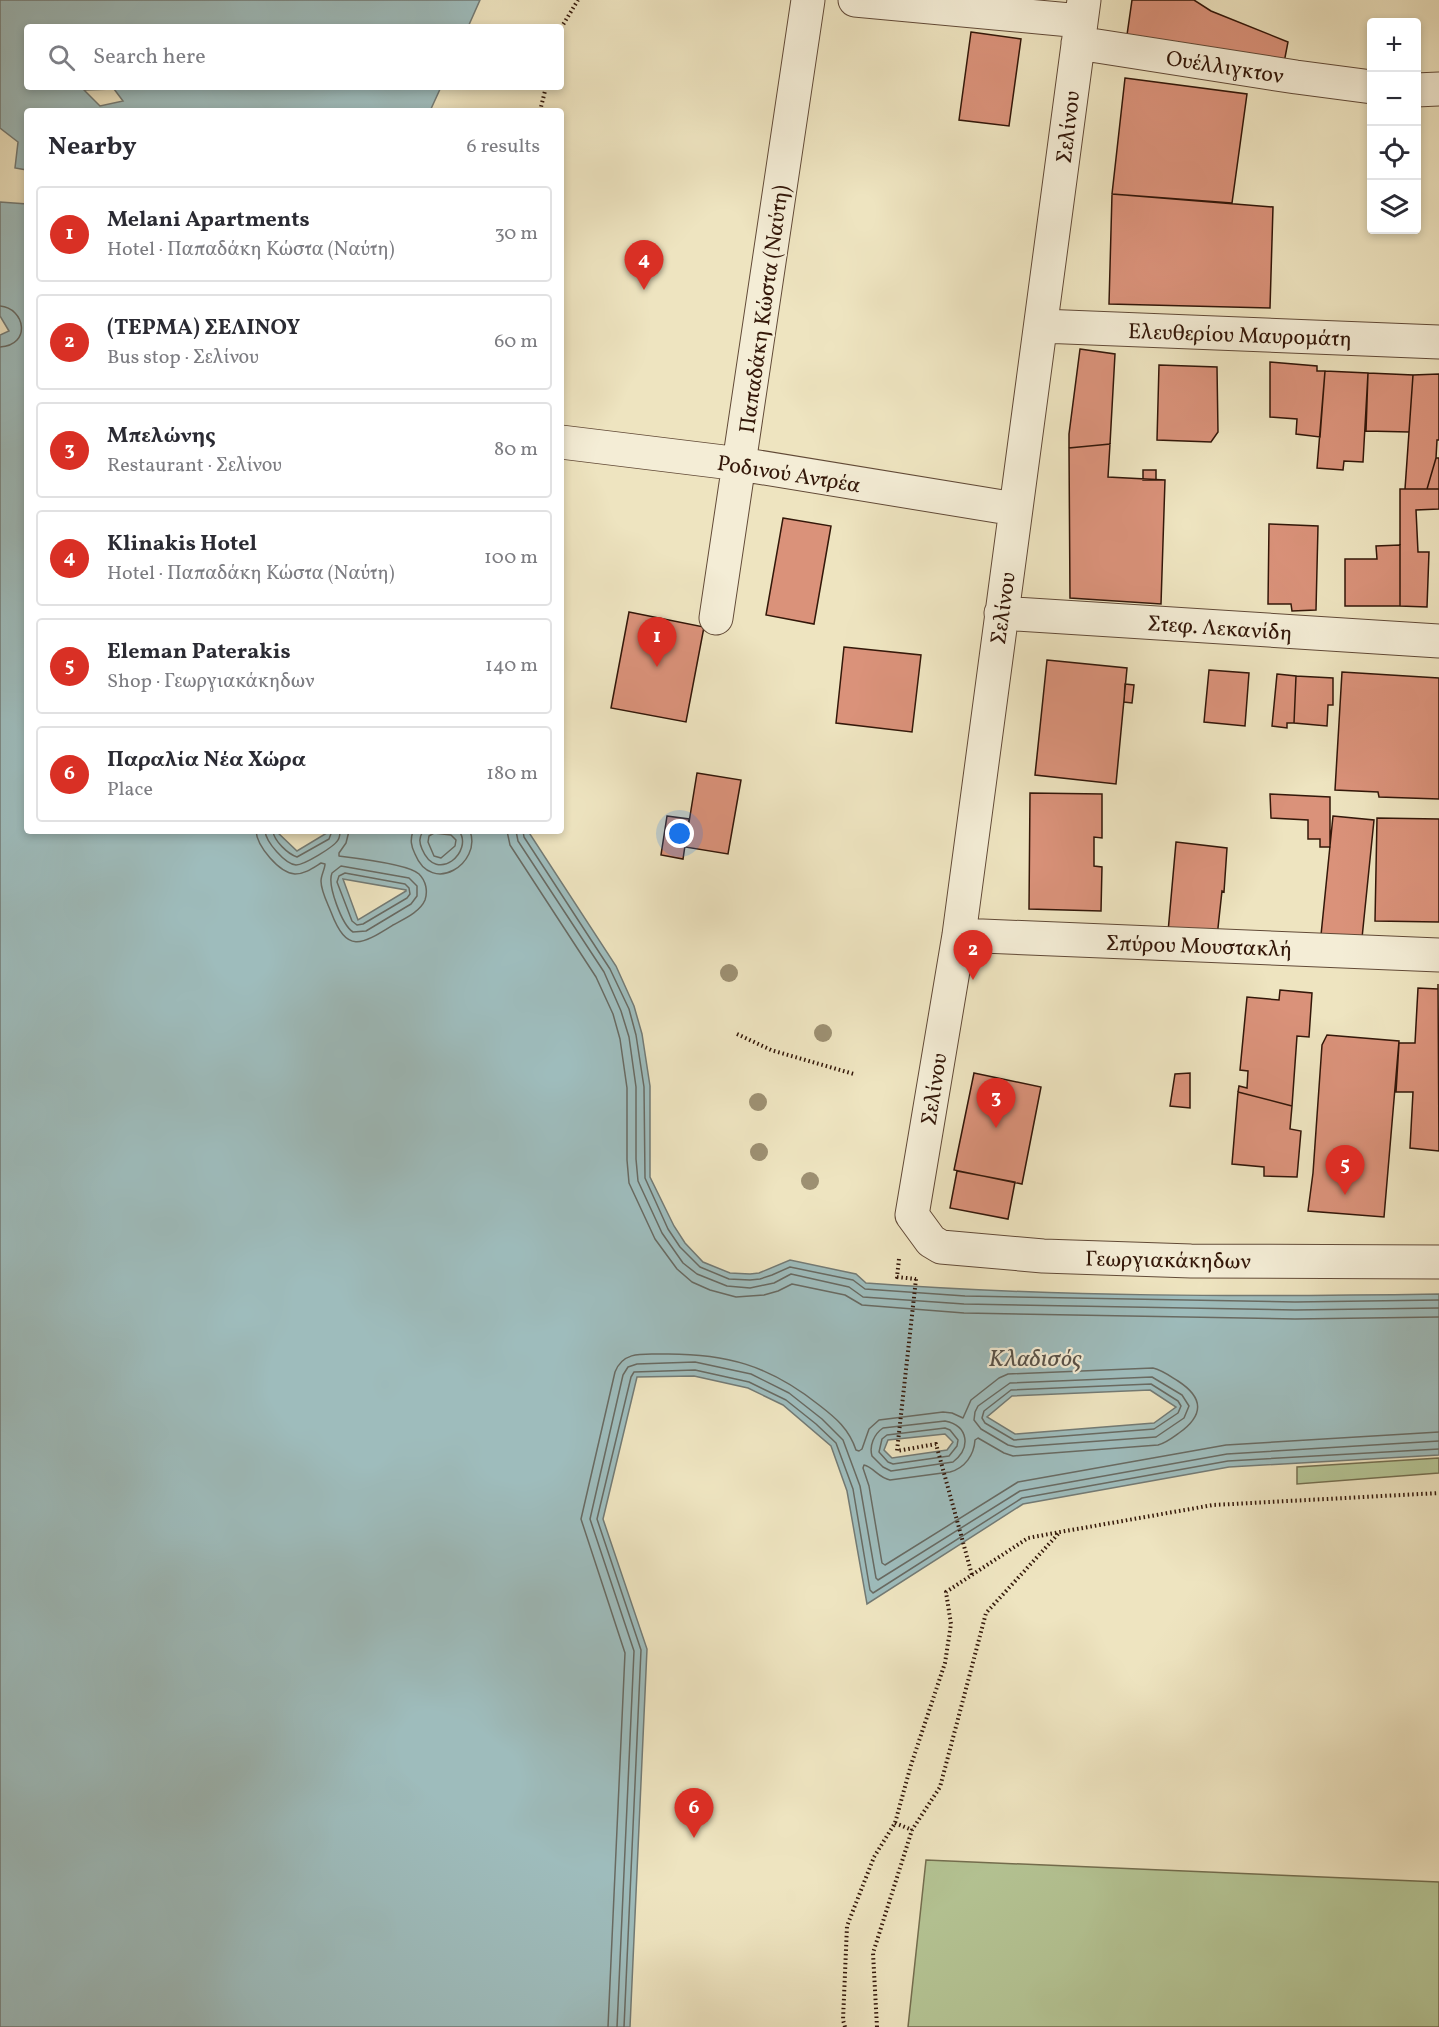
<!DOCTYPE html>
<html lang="en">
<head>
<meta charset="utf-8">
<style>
  :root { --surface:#fff; --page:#f2f2f3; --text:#2b2b33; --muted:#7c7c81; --line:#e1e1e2; --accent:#d93025 }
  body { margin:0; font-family:Vollkorn,serif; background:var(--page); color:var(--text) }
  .controls { position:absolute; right:18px; top:18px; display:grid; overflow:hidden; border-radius:6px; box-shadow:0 3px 9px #0003 }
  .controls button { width:54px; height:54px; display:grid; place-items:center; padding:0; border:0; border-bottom:2px solid var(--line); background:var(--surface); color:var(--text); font:30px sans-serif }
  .you { position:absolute; left:680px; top:834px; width:21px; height:21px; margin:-15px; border:4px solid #fff; border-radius:50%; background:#1a73e8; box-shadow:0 0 0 9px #1a73e833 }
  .badge { display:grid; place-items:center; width:39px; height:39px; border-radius:50%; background:var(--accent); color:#fff; font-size:20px; font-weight:700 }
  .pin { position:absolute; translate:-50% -50px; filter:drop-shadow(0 2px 3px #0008) }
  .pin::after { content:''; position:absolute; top:32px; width:21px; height:18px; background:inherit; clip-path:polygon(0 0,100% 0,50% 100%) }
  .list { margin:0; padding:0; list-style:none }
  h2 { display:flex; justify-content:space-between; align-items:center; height:78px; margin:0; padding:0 24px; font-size:26px }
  h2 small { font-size:20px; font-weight:400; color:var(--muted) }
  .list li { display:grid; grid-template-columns:39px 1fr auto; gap:18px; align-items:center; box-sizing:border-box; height:96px; margin:0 12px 12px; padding:0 12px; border:2px solid var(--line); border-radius:6px }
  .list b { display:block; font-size:22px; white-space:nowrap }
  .list p { margin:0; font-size:20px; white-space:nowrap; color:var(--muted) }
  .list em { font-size:20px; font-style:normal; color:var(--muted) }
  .icon { flex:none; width:33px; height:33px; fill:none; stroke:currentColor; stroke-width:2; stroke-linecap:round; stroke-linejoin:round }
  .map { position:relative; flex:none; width:1439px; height:2027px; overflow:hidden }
  .search { position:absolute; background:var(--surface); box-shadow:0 3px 9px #0003; left:24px; top:24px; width:540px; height:66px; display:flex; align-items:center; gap:15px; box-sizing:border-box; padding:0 21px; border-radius:6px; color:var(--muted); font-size:22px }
  .panel { position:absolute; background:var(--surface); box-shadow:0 3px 9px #0003; left:24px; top:108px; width:540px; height:726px; border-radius:6px }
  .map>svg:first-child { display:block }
  .green { fill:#b5c595; stroke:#746e4f; stroke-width:1.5 }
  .water { fill:#9ebcbc; stroke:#737a74; stroke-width:1.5; fill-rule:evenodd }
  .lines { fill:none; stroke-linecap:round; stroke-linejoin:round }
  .shore { stroke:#686a62; stroke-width:1.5 }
  .building { fill:#da927a; stroke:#331709; stroke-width:1.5 }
  .minor-casing { stroke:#624a37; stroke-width:35 }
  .path { stroke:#331709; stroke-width:4; stroke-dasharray:1.5 3; stroke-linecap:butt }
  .minor { stroke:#f4edd6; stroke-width:33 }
  .tree { fill:#9d9072 }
  .labels { text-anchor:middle; stroke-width:4.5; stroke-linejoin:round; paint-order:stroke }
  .street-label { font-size:22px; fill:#331709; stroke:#f4edd6 }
  .water-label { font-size:24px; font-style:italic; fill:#585148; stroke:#f4edd6 }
</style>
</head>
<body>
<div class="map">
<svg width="1439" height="2027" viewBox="0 0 1439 2027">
  <rect width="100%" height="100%" fill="#eee4c0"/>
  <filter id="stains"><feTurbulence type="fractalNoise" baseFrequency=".00333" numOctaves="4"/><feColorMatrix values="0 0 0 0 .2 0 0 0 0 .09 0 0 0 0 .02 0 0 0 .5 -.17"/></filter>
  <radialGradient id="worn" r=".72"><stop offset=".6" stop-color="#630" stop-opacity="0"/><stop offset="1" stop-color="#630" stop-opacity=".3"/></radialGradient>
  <!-- green -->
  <path class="green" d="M1439,1458v15l-142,11v-17z
    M926,1860l513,22v145h-531z"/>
  <!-- water -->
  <path class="water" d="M0,0h480l-12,27h-441v60h414l-11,24h-403v59l-12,-2 3,-26 -18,-14zM114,89l9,12 -23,5 -16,-16z
    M0,202l27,2v627h249l21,20 33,-20h198l88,135 18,40 8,28 8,52v91l24,49 11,17 18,19 27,11 20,1 9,-1 31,-13 66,14 10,9c190,14 382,14 573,11v161l-210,12 -206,37 -156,100 -20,-113 -16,-45 -48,-41 -35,-17 -54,-12 -57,1 -34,142 44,130 -17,378h-630v-1692l9,-4 -9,-15zM343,879l63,11v1l-48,29zM1150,1390l26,17 -22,16 -139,11 -28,-17 25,-21zM945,1434l8,8 -6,8 -55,8 -8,-8 4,-10z"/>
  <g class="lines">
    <!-- shore -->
    <path class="shore" d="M0,306c25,2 32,39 0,41
      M256,831c1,15 23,42 39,43 10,0 18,-6 26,-11l4,1c0,5 -4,11 -4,17 0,10 6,21 10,31 16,42 30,33 62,13 11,-6 27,-13 32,-25 3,-9 1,-19 -6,-26 -10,-10 -64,-16 -80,-18v-3l7,-10 3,-12
      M265,831c1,11 20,33 31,34 8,0 38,-18 42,-25 2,-3 2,-5 2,-9
      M273,831c1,10 15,23 24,26l32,-18 3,-8
      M413,831c-3,9 -2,15 2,23 17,42 67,9 55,-23
      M423,831c-4,7 -4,11 -1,18 15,36 52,2 37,-18
      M507,831l3,14 86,132 17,37 7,25 7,49v72l2,23 26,56 22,30 15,13 18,8 26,7 28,-2 14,-4 14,-7 53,11 17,10 102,8 331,6 144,-2
      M516,831l2,10 86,131 17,39 8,26 7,50v72l2,22 24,52 21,30 14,11 30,12 23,2 24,-5 17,-9 58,13 14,10 101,7 331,6 144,-2
      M523,831l1,6 86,132 19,40 7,26 8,52 1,91 23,51 12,18 20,20 29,12 21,1 10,-1 12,-4 18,-8 63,13 12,9 100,7 330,6 144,-2
      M434,833l17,2 5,5 -1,6 -14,12 -7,-2 -6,-14 1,-6z
      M341,866l68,12 8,8v10l-6,8 -45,27 -13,1c-11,-7 -26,-47 -21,-59z
      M345,873l60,11 4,4 1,6 -3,4 -44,26 -6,1 -5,-4 -15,-39 2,-6z
      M1152,1377l30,18 7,11 -5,12 -28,19 -140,10 -8,-2 -27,-16 -7,-9 1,-8 3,-6 32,-23z
      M1151,1384l27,17 3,5 -3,7 -24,16 -140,11 -29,-17 -3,-5 2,-7 27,-21z
      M945,1421c24,5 26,27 8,41l-62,9 -8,-4 -11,-11c-3,-10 2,-22 11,-28z
      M945,1428l5,2 8,10 -1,6 -8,10 -56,8 -5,-2 -9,-10 3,-13 5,-4z
      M608,2027l17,-374 -44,-134 34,-147c8,-21 28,-18 47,-18 63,-1 107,11 157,51 17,13 30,24 37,45l3,1 3,-2 7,-20 10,-9 64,-8 9,1 11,5 8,-18 28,-22 9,-4 145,-6c9,2 17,8 25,13 26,17 26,34 1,52 -7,5 -13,10 -21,12l-145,11 -9,-3 -26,-15 -3,2c-1,15 -10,28 -25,32l-60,8c-11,-2 -17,-13 -26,-15l-1,3 6,18 13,77 3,2 133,-83 208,-37 213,-13
      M617,2027l17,-376 -44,-132 33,-144 5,-8 9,-3 58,-2 56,12 38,19 33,26 21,21 17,46 16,92 2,2 142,-89 207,-37 212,-13
      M624,2027l17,-377 -44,-131 34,-142 3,-5 61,-2 54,12 37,18 30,24 20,19 17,46 17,101 3,3 149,-95 206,-37 211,-12"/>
  </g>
  <!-- building -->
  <path class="building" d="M1132,0h62l17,11 77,31 -5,26 -157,-26z
    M971,32l50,7 -12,87 -50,-6z
    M1125,78l122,16 -15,109 -120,-9z
    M1112,194l161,13 -3,101 -161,-4z
    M1080,349l35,5 -5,90 -41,4v-14z
    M1270,362l47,4v5h8l-5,66 -24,-3 1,-15 -27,-2z
    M1159,365l58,2 1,65 -7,10 -54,-2z
    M1325,371l43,2 -5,89 -19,-1 -1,9 -26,-2z
    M1368,373l45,2 -4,57 -43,-1z
    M1439,374v66h-2l-1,18 -9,31h-22l8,-114z
    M1110,444l-2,33 57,3 -4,124 -91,-6 -1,-150z
    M1436,458h3v31h-12z
    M1143,470h13v10h-13z
    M1400,489h39v20l-23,1 2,42h11l-2,55 -27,-1z
    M783,518l48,8 -17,98 -48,-9z
    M1269,524l49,2 -2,84 -24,1 -1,-7h-23z
    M1400,545v61h-55v-47h32l-1,-13z
    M629,612l75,15 -18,95 -75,-14z
    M844,647l77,8 -9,77 -76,-9z
    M1047,660l80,8 -11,116 -81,-9z
    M1209,670l40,3 -4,53 -41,-4z
    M1342,672l97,6v121l-60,-2 -1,-5 -43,-2z
    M1277,674l19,2 -2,47h-7v5l-15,-2z
    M1296,676l37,2v27h-5l-1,21 -33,-3z
    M1125,684l9,1 -2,18 -8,-1z
    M697,773l44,7 -13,74 -43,-7z
    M1030,793l72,1v44l-8,-1v29l8,1 -1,44 -72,-2z
    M1270,794l60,3v50h-10v-8h-12v-19l-37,-2z
    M667,816l22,3 -6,40 -22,-4z
    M1333,816l41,4 -12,118 -41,-3z
    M1377,818l62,1v103l-64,-1z
    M1176,842l51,6 -3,44 -2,-1 -5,46 -49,-5z
    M1438,984l1,167 -29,-3 3,-56h-17l3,-49h16l3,-55 20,1z
    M1280,990l32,3 -3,44 -12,-1 -5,70 -54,-14 1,-6 8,2 1,-17 -8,-1 7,-73 32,3z
    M1327,1035l72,6 -15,176 -76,-6 5,-38 9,-128z
    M974,1073l67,14 -19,97 -68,-14z
    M1190,1073v35l-20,-2 5,-32z
    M1238,1092l54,14 -2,23 11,2 -4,46 -33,-1v-9l-32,-3z
    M957,1171l58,11 -7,37 -58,-11z"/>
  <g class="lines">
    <!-- minor casing -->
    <g class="minor-casing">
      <path id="minor" d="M855,0l226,21
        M1084,0l-125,935 -47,280 19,26 10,6 102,9 148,5 248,1
        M1078,43l218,34 76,10
        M1416,90l23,-1
        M1041,326l398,16
        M561,442l179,22 275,45
        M1001,613l438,28
        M716,618l92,-618
        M959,935l480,20"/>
    </g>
    <!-- path -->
    <path class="path" d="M561,28l17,-28
      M540,111l6,-24
      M737,1034l34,16 83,24
      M899,1259l-2,18 19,2
      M916,1279l-19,172 39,-7 36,131
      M895,1823l17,7
      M845,2027l-2,-7 4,-94 27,-69 21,-34 16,-58 34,-102 6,-39 -5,-32 82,-54 32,-6 153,-27 226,-12
      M877,2027l-4,-74 39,-123 28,-43 46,-174 73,-80"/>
    <!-- minor -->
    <use href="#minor" class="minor"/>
  </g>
  <!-- trees -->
  <g class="tree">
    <circle cx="729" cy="973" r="9"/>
    <circle cx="823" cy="1033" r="9"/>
    <circle cx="758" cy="1102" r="9"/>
    <circle cx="759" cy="1152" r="9"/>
    <circle cx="810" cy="1181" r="9"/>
  </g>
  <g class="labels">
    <!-- street labels -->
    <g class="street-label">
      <text transform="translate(1225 66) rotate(9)" y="8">Ουέλλιγκτον</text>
      <text transform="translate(1067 127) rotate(-83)" y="8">Σελίνου</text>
      <text transform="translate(763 309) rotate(-82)" y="8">Παπαδάκη Κώστα (Ναύτη)</text>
      <text transform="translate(1240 334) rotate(2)" y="8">Ελευθερίου Μαυρομάτη</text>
      <text transform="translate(789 473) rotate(9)" y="8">Ροδινού Αντρέα</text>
      <text transform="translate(1002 608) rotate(-82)" y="8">Σελίνου</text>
      <text transform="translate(1220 627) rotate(4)" y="8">Στεφ. Λεκανίδη</text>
      <text transform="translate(1199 945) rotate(2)" y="8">Σπύρου Μουστακλή</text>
      <text transform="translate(933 1089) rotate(-81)" y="8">Σελίνου</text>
      <text transform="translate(1168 1259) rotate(1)" y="8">Γεωργιακάκηδων</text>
    </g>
    <!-- water labels -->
    <g class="water-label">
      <text x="1035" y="1366">Κλαδισός</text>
    </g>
  </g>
  <rect width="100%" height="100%" filter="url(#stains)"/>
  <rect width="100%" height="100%" fill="url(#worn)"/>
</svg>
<div class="controls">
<button>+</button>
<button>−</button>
<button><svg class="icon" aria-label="locate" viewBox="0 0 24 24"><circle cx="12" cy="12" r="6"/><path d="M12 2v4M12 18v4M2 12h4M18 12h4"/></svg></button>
<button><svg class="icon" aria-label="layers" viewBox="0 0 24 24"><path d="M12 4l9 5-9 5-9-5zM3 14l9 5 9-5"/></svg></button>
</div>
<div class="you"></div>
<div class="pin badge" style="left:657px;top:667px">1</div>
<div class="pin badge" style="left:973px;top:980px">2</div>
<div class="pin badge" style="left:996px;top:1128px">3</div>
<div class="pin badge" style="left:644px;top:290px">4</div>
<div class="pin badge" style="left:1345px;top:1195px">5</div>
<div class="pin badge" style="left:694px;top:1838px">6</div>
<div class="search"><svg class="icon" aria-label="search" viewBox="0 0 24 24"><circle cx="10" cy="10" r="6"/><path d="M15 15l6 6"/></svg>Search here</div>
<section class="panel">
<h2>Nearby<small>6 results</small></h2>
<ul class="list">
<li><span class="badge">1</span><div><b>Melani Apartments</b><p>Hotel · Παπαδάκη Κώστα (Ναύτη)</p></div><em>30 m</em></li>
<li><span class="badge">2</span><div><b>(ΤΕΡΜΑ) ΣΕΛΙΝΟΥ</b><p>Bus stop · Σελίνου</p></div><em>60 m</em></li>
<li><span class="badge">3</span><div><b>Μπελώνης</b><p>Restaurant · Σελίνου</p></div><em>80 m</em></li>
<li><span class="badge">4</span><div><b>Klinakis Hotel</b><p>Hotel · Παπαδάκη Κώστα (Ναύτη)</p></div><em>100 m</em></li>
<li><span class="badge">5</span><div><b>Eleman Paterakis</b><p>Shop · Γεωργιακάκηδων</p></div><em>140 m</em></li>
<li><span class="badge">6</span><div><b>Παραλία Νέα Χώρα</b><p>Place</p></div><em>180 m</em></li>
</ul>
</section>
</div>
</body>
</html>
